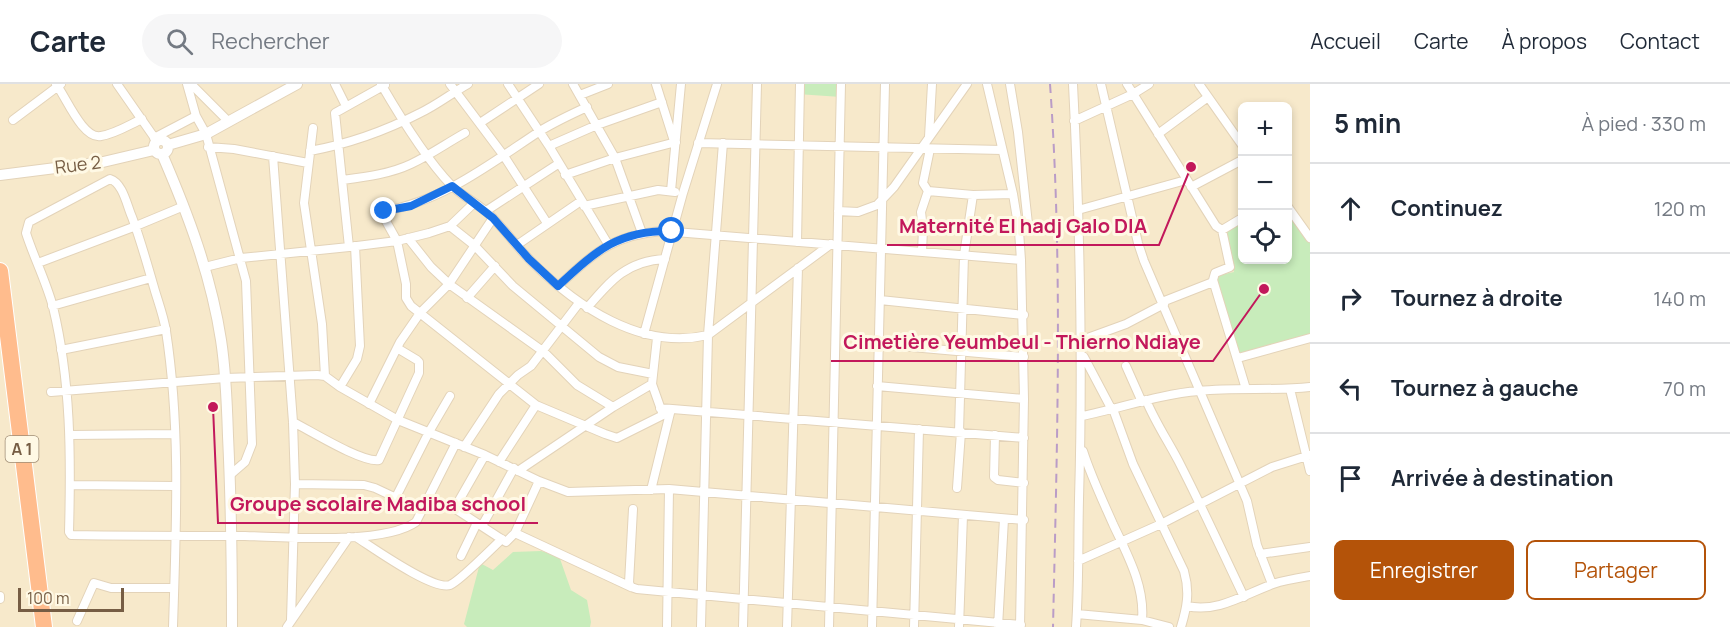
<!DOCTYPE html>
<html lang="fr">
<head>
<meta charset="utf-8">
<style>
  :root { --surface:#fff; --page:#f6f6f7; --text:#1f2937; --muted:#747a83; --line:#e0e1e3; --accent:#b45309 }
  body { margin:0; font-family:Manrope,sans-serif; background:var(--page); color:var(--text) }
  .controls { position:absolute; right:18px; top:18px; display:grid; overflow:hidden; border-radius:9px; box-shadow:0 3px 9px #0003 }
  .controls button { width:54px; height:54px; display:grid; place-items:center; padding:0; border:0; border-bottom:2px solid var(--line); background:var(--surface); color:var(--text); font:30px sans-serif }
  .scale { position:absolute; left:18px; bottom:15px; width:106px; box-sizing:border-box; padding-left:6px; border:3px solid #765d44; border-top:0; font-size:16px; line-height:21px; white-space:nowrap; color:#765d44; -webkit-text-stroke:4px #fff9e5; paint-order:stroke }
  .stop { position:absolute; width:18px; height:18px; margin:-14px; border:4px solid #1a73e8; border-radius:50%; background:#fff }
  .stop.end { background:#1a73e8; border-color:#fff; box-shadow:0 2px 6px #0008 }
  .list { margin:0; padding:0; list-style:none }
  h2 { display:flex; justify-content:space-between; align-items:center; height:78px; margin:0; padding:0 24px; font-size:26px }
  h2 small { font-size:20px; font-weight:400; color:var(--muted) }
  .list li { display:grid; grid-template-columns:39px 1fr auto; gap:18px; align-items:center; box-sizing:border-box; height:90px; padding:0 24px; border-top:2px solid var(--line) }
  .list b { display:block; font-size:22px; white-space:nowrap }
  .list em { font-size:20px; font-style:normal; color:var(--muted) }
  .actions { display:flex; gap:12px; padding:18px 24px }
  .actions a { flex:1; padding:14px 0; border:2px solid var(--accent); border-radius:9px; text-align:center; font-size:21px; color:var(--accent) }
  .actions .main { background:var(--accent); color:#fff }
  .icon { flex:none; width:33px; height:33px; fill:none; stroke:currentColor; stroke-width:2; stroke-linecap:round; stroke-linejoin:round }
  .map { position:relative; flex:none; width:1310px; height:543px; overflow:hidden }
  header { display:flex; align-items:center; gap:36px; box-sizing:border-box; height:84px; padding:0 30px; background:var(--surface); border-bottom:2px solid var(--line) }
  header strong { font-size:28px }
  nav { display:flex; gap:33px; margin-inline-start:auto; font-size:21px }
  .search { width:420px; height:54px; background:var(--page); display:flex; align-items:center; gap:15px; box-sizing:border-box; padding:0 21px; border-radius:33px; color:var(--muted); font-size:22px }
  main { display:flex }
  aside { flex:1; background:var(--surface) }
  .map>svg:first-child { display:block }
  .residential { fill:#f7e9cb; fill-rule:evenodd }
  .green { fill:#c8ecbb }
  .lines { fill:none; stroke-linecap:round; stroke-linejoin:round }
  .minor-casing { stroke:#e3d3b9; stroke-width:10 }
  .tertiary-casing { stroke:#e3d3b9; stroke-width:12 }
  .motorway-casing { stroke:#fff; stroke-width:18 }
  .minor { stroke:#fff; stroke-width:8 }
  .tertiary { stroke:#fff; stroke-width:10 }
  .motorway { stroke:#ffbc8d; stroke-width:16 }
  .rail { stroke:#ba9cc7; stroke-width:2; stroke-dasharray:9 6; stroke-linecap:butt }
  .route { stroke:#1a73e8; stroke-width:8 }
  .labels { text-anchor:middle; stroke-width:6; stroke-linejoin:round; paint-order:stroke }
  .shield { fill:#fff9e5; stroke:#9f8c74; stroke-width:1.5 }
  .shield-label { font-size:16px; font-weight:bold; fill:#765d44 }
  .street-label { font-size:18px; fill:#765d44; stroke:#fff9e5 }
  .leader { fill:none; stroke:#c2185b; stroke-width:2 }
  .callout-dot { fill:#c2185b; stroke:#fff9e5; stroke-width:2 }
  .callout-label { font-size:20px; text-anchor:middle; font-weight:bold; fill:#c2185b; stroke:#fff9e5; stroke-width:6; stroke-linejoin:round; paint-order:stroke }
</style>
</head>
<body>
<header>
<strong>Carte</strong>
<div class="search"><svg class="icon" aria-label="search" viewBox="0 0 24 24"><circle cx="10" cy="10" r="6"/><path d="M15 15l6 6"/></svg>Rechercher</div>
<nav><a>Accueil</a><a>Carte</a><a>À propos</a><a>Contact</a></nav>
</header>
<main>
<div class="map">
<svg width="1310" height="543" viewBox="0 0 1310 543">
  <rect width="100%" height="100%" fill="#fef6dd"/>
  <!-- residential -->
  <path class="residential" d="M0,0h1310v543h-1310zM1242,22h46v154h-46z"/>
  <!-- green -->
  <path class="green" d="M797,0h45l-1,13 -44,-3z
    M1288,129l22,30v93l-70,20 -25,-80 19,-4 -9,-42 17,-9v39h46z
    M541,467l18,5 12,34 16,10 4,22 -1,5h-123l-3,-3 16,-61 13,7 20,-18z"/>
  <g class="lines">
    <!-- minor casing -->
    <g class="minor-casing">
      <path id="minor" d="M56,0c10,13 27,56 45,52 14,-2 28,-11 41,-17
        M117,0l39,56
        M191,0l37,37
        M335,0l11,22
        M381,0c18,31 46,76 70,101 12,12 28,19 40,31 14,14 26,31 40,45 45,45 110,90 177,74l123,-91
        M450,0l54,72 43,67
        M508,0l41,62 59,98
        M573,0l42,74 27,75
        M656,0l18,57
        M987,0l26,110 6,37 2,29 3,139 -4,228
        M1010,0l8,48 10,92
        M1073,0c7,140 10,275 6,415 -1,43 0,86 -3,128
        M1101,0l37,159 6,18 103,240 10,44 15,39
        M1127,0l89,142 6,4 8,37 -15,6 -2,7 33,109
        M1199,0l43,61
        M580,11l28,-11
        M587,23c-17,8 -35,16 -50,26 -47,31 -96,69 -153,78l-2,3 15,27 9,43v14l5,8 125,99 69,29 12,4 46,-23 -11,-31 5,-46
        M196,32l10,18 40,147 6,163 -7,18 -15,13
        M13,36l48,-36
        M1074,37l59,-27 16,-10
        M480,39l59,-39
        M313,44l-9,75 18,121 3,52
        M1158,50l50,-37
        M929,53l3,-53
        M154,54l42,-22 -9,-32
        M698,59l304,7
        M549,62l48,-21 65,-23
        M208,63l26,2 74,14
        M310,67c38,-7 75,-20 110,-38 17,-8 32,-20 48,-29
        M273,72l20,266 2,62 -4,136
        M565,91l50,-17 61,-16
        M342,96c23,-3 48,-6 69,-16 19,-9 36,-21 54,-31
        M1191,103l51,-27
        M671,107l10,-107
        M928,107l45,4 40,-1
        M584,122l74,-16 17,2
        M1288,123l22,31
        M1078,126l108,-30
        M486,127l72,-47
        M838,127l20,1 19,-7 17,-18 73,-103
        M450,142l24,19 39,41 86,71 19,10 35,7
        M1222,146l20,-12
        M408,154l23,29 18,17 95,68 33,33 36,22
        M797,158l3,-158
        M517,161l64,-44
        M349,163l-14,-134 50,-28
        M922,168l1,-23 -2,-17 7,-21 -5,-8 7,-34
        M38,179l98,-37 48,-20
        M205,183l36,-9 108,-11 48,-6 32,-8 21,-7 24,-23
        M558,202c37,-33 53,-51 105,-55l358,29
        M467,214l28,-32
        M880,216l144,15
        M1162,218l51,-20
        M52,222l99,-28
        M587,224c24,-28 40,-47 78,-49
        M644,250l39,-141 34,-109
        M1082,256l44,-16 38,-20
        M878,260l146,13
        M61,266l105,-21
        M1084,273l28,53
        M1238,274l72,-20
        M1126,282l16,36
        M877,302l147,13
        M340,303l17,-28 3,-13 -5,-100
        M1290,305l20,82
        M51,308l174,-14 92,-3 8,1 15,11 58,33 87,35 54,26 29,11 101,-3 355,31
        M1146,316c10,24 24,44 35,66 22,43 42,87 63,131
        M369,320l31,-62 20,-29 29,-29 44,-66
        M660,324l364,30
        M1113,325l20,55 51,107c6,21 3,36 -3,56
        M1082,332c39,-8 78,-22 117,-25 37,-4 74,0 111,-4
        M293,338c18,9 69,41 86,38l40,-87v-11l-2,-2 -20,-12
        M959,348l5,-177 9,-60
        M70,351l105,-1
        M995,351l-1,42 4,3 26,3
        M464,363l35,-53 19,-19 13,-9 48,-63
        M1083,367c8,25 19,48 30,73 14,30 32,62 29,96
        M485,371l-28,49v6l49,32 9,-9 24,-52
        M499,378l37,-57
        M518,387l95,-64 39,-23
        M295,400l69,1 11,3 47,22
        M70,401l105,1
        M957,404l4,-56
        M651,406l20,-81
        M396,413l33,-65 21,-36
        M633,425l-4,74 2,4 6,2 384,36
        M482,442l32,-58
        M515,449l116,54
        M356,453c16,10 77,54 94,48 10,-4 42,-37 52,-46
        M1260,470l50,-7
        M461,472l16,-33
        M1078,477l83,-37 111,-57 38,-12
        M0,512v3
        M1187,522c31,7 58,-12 86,-22 12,-4 25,-6 37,-8
        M1077,530l65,6 27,7
        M77,537l17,-38 17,5h63
        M173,543c3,-98 8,-199 -7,-296 -2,-13 -7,-27 -11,-40 -7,-24 -14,-50 -23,-74 -5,-11 -9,-34 -22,-38l-81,43 -3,11c8,25 20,48 27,74 18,74 18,150 16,225l2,3c58,1 116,1 174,1 41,1 139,9 171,-14l40,-79
        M287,543l62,-90
        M667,543l2,-138
        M701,543l7,-292 15,-192
        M743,543l14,-543
        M787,543l11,-359
        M829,543l12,-543
        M872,543l13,-543
        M914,543l5,-198
        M959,543l4,-112
        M998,543l6,-108"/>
    </g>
    <!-- tertiary casing -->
    <g class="tertiary-casing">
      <path id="tertiary" d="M154 63a7 7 0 1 1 14 0a7 7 0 1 1-14 0Z
        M168,61l38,-11 91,-50
        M162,70c26,60 49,121 59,186 5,32 6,64 7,96 3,63 4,127 4,191
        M0,91l103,-13 51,-12"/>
    </g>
    <!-- motorway casing -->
    <g class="motorway-casing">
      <path id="motorway" d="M0,187l44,356"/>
    </g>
    <!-- minor -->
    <use href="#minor" class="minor"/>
    <!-- tertiary -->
    <use href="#tertiary" class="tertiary"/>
    <!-- motorway -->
    <use href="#motorway" class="motorway"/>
    <!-- rail -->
    <path class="rail" d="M1050,0c13,182 7,361 3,543"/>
  </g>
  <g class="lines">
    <!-- route -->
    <path class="route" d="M384,127l27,-5 41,-20 41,32 36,41 29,27c38,-35 60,-56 114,-55"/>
  </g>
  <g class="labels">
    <!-- shield labels -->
    <rect class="shield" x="5.5" y="352" width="33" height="26" rx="4.5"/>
    <g class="shield-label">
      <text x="22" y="371">A 1</text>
    </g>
    <!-- street labels -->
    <g class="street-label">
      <text transform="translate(78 81) rotate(-7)" y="6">Rue 2</text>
    </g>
  </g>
  <!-- callouts -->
  <path class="leader" d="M1191 83L1159 161H887M1264 205L1213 277H831M213 323L218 439H538"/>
  <g class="callout-dot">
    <circle cx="1191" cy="83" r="6"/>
    <circle cx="1264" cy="205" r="6"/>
    <circle cx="213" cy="323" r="6"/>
  </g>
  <g class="callout-label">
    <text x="1023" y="149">Maternité El hadj Galo DIA</text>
    <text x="1022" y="265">Cimetière Yeumbeul - Thierno Ndiaye</text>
    <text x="378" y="427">Groupe scolaire Madiba school</text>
  </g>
</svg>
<div class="controls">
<button>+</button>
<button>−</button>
<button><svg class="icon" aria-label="locate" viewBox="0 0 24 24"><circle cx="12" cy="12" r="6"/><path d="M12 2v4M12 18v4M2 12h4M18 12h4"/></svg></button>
</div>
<div class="scale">100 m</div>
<div class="stop" style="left:672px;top:147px"></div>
<div class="stop end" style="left:384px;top:127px"></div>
</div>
<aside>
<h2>5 min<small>À pied · 330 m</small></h2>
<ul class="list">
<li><svg class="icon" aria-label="ahead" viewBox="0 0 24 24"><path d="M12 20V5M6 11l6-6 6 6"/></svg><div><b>Continuez</b></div><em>120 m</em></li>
<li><svg class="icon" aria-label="right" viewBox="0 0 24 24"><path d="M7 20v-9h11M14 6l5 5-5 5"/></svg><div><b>Tournez à droite</b></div><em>140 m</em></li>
<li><svg class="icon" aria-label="left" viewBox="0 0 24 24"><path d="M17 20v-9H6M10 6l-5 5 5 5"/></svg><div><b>Tournez à gauche</b></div><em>70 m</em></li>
<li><svg class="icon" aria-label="arrive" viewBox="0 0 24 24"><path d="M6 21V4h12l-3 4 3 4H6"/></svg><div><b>Arrivée à destination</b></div></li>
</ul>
<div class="actions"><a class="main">Enregistrer</a><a>Partager</a></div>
</aside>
</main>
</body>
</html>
